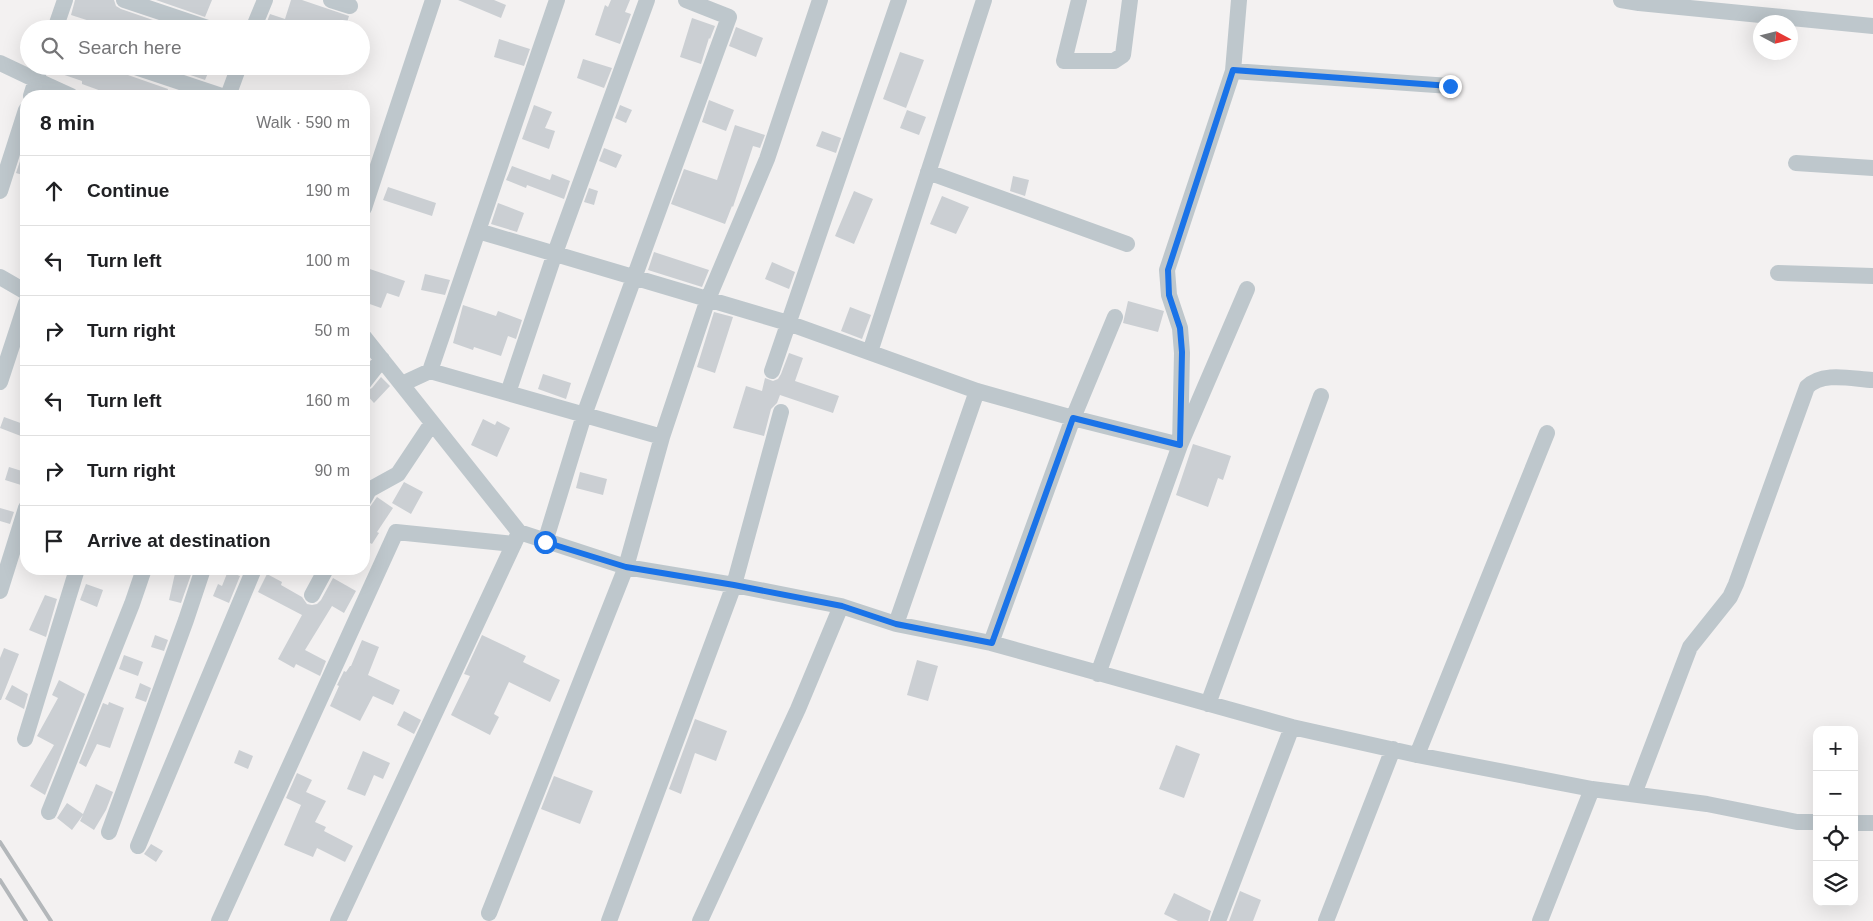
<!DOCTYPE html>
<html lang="en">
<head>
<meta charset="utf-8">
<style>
  :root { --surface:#fff; --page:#f2f2f2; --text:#202124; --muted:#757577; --line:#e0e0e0 }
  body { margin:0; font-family:Helvetica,sans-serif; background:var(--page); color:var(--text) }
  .controls { position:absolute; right:15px; bottom:15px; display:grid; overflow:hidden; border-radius:10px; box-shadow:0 5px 20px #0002 }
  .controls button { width:45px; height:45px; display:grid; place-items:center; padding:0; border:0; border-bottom:1px solid var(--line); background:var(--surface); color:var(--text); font:25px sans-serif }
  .compass { position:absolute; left:1753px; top:15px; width:45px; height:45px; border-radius:50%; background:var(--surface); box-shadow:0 5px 20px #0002; rotate:97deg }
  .stop { position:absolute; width:15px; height:15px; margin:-11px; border:4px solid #1a73e8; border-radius:50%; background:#fff }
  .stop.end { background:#1a73e8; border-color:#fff; box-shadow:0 1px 5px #0008 }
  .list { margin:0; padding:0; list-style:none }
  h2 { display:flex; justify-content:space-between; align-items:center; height:65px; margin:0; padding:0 20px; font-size:21px }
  h2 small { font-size:16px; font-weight:400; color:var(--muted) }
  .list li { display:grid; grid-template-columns:32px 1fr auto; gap:15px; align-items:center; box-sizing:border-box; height:70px; padding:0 20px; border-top:1px solid var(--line) }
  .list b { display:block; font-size:19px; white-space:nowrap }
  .list em { font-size:16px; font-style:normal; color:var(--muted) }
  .icon { flex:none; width:28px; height:28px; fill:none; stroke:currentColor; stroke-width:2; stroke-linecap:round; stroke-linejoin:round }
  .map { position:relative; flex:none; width:1873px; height:921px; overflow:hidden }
  .search { position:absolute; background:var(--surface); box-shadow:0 5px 20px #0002; left:20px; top:20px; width:350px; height:55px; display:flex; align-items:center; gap:12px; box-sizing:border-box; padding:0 18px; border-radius:28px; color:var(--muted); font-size:19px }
  .panel { position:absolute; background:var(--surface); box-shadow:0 5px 20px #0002; left:20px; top:90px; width:350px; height:485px; border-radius:20px }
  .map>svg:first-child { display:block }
  .building { fill:#cbcfd3 }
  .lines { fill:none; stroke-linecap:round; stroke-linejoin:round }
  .street { stroke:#bec7cc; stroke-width:16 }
  .rail { stroke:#b3b7ba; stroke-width:4 }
  .route { stroke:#1a73e8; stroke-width:6 }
</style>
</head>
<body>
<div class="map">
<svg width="1873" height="921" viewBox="0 0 1873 921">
  <rect width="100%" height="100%" fill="#f3f1f1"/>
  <!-- building -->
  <path class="building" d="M75,0h39l2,6 5,3 58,20h-82l2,-5 -28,-9z
    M156,0h56l-7,17z
    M291,0h11l47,16 -4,13h-81l6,-15 15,5z
    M458,0h36l12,5 -5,13z
    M611,0h19l-5,12 6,2 -11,30 -25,-9 10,-30 3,2z
    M692,18l23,8 -5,13 -1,-1 -8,26 -21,-7z
    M736,27l27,11 -7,19 -27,-11z
    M499,39l31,10 -6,17 -30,-9z
    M900,52l24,8 -18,48 -23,-9z
    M583,59l29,9 -8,20 -27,-10z
    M51,66h71l2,6 4,3 40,14 -2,7h-51l-33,-12v-3l-32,-11z
    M164,66h47l-6,14z
    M709,100l25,10 -8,21 -24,-9z
    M534,105l18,7 -7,16 10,3 -6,18 -27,-10z
    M620,105l12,5 -6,13 -11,-5z
    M907,110l19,7 -7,18 -19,-7z
    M735,125l30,10 -5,13 -7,-2 -20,61 -1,-1 -7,18 -54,-20 13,-35 33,11z
    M822,131l19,7 -5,15 -20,-7z
    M604,148l18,7 -6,13 -17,-7z
    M24,149h2v27l-10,-3z
    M512,166l38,14 2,-6 18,7 -6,18 -37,-14 -1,3 -20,-8z
    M1013,176l16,4 -4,16 -15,-5z
    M388,187l48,16 -4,13 -49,-16z
    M589,188l9,3 -4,14 -10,-3z
    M854,191l19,8 -19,45 -19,-8z
    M942,196l27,11 -13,27 -26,-10z
    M498,203l26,10 -7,19 -26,-8z
    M654,252l55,18 -7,17 -54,-17z
    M772,262l23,10 -6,17 -24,-10z
    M364,267l41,14 -6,16 -12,-4 -6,15 -17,-6z
    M425,274l25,6 -5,15 -24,-5z
    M1128,301l36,10 -6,21 -35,-9z
    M463,305l33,11 2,-5 24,9 -6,19 -8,-3 -7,20 -27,-9 -1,3 -20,-7z
    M850,307l21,8 -9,24 -21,-8z
    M714,312l19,5 -18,56 -18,-6z
    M789,353l14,5 -8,23 44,15 -6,17 -53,-18 -3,8 -6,6 -7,27 -31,-8 13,-42 16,5 3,-13 8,3 5,-2 3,-5z
    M543,374l28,9 -5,16 -28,-10z
    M381,377l9,9 -16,17 -10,-11 8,-4z
    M4,417l22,8v13l-26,-10z
    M483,419l12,6 2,-4 13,7 -13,29 -26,-12z
    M1193,444l38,12 -8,24 -5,-2 -10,29 -32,-12z
    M9,467l16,5 -4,13 -16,-5z
    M580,472l27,7 -4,16 -27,-7z
    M404,482l19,10 -12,22 -19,-11z
    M377,497l16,11 -16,24 2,1 -7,11 -2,-1 -6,8v-36z
    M0,508l14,4 -4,12 -10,-3z
    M176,569h17l-12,34 -12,-3z
    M228,571l12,5 -11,27 -16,-7 5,-12 4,2z
    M267,574l15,8 -1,3 21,12 5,7 5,1 5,-1 4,-4 12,-22 23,13 -12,22 -12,-7 -27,44 21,11 -6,15 -24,-12 -2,4 -16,-9 24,-44 -44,-23z
    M86,584l17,6 -6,17 -17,-7z
    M45,595l12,4 -11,38 -17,-7z
    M155,635l13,5 -4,11 -13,-4z
    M482,635l44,21 -3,6 37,18 -10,22 -41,-20 -15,32 5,3 -9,18 -39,-20 19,-39 -6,-2z
    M362,640l17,7 -11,28 32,15 -7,15 -20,-9 -13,25 -30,-15 9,-20 -2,-1 7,-14 2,1 4,-6h1z
    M4,648l15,6 -18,46h-1v-42z
    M124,655l19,7 -5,14 -19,-7z
    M917,660l21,6 -10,35 -21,-6z
    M59,680l26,14 -40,101 -15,-9 24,-41 -17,-9 21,-38 -6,-3z
    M140,683l11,5 -5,14 -11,-4z
    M12,685l16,9 -4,15 -19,-10z
    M109,702l15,6 -14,40 -13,-4 -11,23 -7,-4 24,-60 5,2z
    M404,711l17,9 -7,14 -17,-9z
    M695,719l32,12 -11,30 -21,-8 -14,41 -12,-5z
    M1176,745l24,9 -16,44 -25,-9z
    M239,750l14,6 -5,13 -14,-6z
    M363,751l27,12 -7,16 -9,-4 -9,21 -18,-7z
    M297,773l15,7 -6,12 20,9 -11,21 11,5 -2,4 29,15 -8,16 -28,-14 -4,9 -29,-12 17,-40 -15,-7z
    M554,776l39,15 -13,33 -39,-15z
    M96,784l17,8 -7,18 -12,20 -14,-9 3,-6 -11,15 -15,-12 10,-15 16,11z
    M151,844l12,7 -7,11 -12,-8z
    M1240,891l21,9 -8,21h-24z
    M1174,893l37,18 -3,10h-30l-14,-7z"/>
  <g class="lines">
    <!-- street -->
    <path class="street" d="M124,0l87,29
      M331,0l19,6
      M1079,0l-15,61h50l9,-6 7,-55
      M1621,0l18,3
      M1639,0v3l234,23
      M55,29l10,-29
      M253,29l12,-29
      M0,63l36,17 -5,16
      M41,66l-5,14 35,16
      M132,66l90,30
      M324,66l3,1
      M1233,71l217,15
      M228,96l11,-30
      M1796,163l77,5
      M928,172l199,72
      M0,191l26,-81
      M364,208l69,-208
      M478,231l310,92 189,68 96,27 107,27
      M1778,273l95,3
      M0,277l26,15
      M364,337l155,195 107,35 108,18 107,21 55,18 95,19 301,84 125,28 175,34 115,15 90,18h20
      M870,352l114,-352
      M430,371l127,-371
      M772,371l127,-371
      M0,382l26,-79
      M364,382l18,-23
      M402,384l28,-13 232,66
      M508,393l47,-140 92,-253
      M1180,445l2,-92 -2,-25 -11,-33 -2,-25 66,-199 6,-71
      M364,499l5,-9 29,-16 34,-51
      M545,542l39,-127 145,-398 -43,-17
      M0,591l26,-83
      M312,595l14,-26
      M896,624l81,-233
      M991,643l82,-225 42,-101
      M1098,674l82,-229 67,-156
      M1208,704l113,-308
      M25,739l52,-170
      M1417,755l130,-322
      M1634,794l56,-147 40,-50 6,-13 71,-197c16,-16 45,-8 66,-7
      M49,812l83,-208 12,-35
      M1854,823h19
      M109,832l77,-212 17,-51
      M138,846l116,-277
      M489,913l137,-346 36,-130 46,-138 59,-140 53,-159
      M219,921l177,-389 118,12
      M338,921l179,-384
      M609,921l125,-336 47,-173
      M700,921l98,-212 43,-103
      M1218,921l74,-194
      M1326,921l67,-172
      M1540,921l52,-132"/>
    <!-- rail -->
    <path class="rail" d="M0,842l51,79
      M0,880l26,41"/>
  </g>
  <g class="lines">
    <!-- route -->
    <path class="route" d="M545,542l81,25 108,18 108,21 54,18 96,19 81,-225 107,27 2,-93 -2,-24 -11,-33 -1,-25 65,-200 217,16"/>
  </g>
</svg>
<div class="controls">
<button>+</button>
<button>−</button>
<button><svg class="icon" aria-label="locate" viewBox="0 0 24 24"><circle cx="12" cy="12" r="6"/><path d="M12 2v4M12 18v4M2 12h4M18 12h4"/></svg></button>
<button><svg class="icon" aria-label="layers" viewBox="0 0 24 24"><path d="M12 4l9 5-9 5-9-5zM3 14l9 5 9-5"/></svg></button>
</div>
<svg class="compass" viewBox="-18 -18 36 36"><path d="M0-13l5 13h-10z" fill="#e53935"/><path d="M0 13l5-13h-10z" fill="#757577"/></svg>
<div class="stop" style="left:545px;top:542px"></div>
<div class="stop end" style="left:1450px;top:86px"></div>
<div class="search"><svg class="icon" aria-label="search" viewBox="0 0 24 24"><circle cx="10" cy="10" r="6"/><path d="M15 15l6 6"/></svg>Search here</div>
<section class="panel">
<h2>8 min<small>Walk · 590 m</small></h2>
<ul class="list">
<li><svg class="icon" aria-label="ahead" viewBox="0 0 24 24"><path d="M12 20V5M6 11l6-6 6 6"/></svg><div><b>Continue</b></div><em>190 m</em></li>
<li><svg class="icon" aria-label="left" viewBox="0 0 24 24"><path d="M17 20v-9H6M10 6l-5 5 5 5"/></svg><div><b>Turn left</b></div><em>100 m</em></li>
<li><svg class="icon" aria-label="right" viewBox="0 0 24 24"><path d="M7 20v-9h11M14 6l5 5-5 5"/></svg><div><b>Turn right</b></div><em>50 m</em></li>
<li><svg class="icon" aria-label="left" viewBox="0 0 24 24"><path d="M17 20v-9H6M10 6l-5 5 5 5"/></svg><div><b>Turn left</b></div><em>160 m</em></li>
<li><svg class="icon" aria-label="right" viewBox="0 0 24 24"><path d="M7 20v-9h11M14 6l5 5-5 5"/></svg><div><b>Turn right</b></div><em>90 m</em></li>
<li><svg class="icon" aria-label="arrive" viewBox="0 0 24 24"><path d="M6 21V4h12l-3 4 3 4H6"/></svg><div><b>Arrive at destination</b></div></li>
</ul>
</section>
</div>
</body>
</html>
